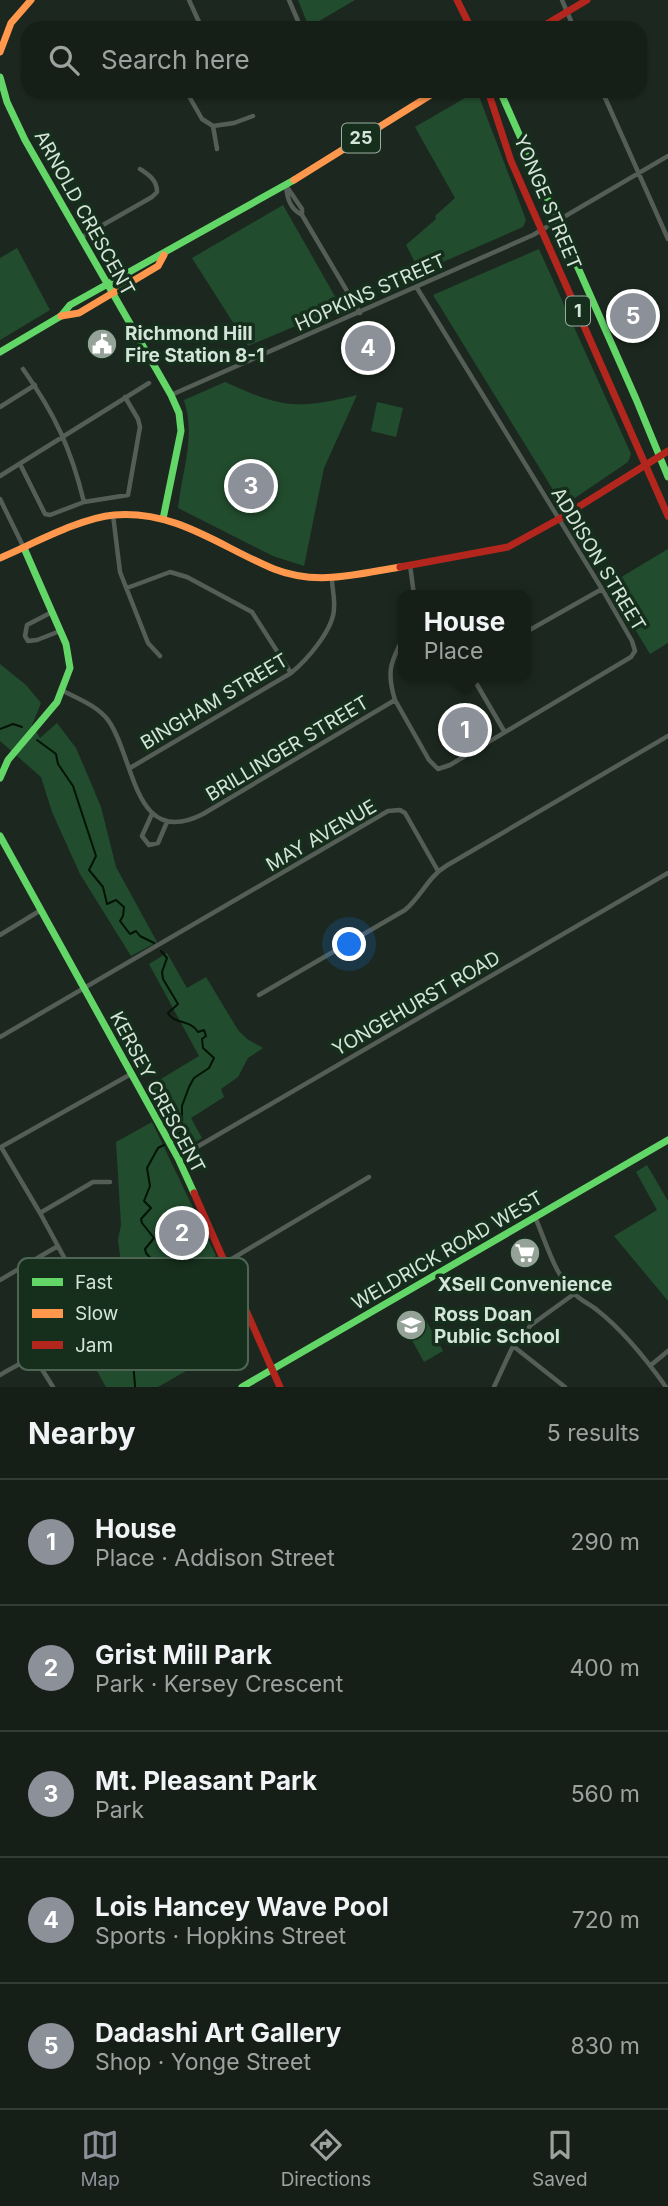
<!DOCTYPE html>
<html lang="en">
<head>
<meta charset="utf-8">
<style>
  :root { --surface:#151e17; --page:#1e2720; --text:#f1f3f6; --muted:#9da2a1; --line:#343c36; --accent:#8c9099 }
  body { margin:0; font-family:Inter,sans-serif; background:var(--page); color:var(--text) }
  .you { position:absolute; left:350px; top:945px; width:24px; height:24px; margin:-18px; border:5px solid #fff; border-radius:50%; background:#1a73e8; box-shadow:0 0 0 10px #1a73e833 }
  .badge { display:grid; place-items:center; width:46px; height:46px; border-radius:50%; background:var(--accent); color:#fff; font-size:23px; font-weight:700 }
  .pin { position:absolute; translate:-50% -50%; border:4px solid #fff; box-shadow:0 2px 7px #0006 }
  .popup { position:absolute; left:398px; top:590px; width:133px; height:91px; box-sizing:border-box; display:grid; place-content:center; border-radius:14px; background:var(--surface); filter:drop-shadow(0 2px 5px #0005); font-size:23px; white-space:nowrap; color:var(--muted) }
  .popup b { font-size:26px; color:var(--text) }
  .popup::after { content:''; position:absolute; left:50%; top:100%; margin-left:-14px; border:14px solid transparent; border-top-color:var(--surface) }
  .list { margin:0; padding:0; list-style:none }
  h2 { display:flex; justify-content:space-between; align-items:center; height:91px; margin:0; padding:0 28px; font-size:30px }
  h2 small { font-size:23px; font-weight:400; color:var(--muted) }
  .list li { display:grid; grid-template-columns:46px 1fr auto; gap:21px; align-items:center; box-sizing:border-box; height:126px; padding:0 28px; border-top:2px solid var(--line) }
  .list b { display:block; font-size:26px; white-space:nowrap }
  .list p { margin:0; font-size:23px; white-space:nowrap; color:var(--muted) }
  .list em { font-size:23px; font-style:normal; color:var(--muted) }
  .icon { flex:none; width:38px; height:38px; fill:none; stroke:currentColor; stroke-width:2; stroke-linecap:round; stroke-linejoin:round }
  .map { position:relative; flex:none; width:668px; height:1387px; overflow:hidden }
  .search { position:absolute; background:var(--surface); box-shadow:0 2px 5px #0004; left:21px; right:21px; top:21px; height:77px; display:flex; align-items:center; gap:18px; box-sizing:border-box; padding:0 24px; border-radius:21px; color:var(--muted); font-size:26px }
  .sheet { height:721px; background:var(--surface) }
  nav { display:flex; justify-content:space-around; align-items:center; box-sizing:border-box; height:98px; border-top:2px solid var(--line); background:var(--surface); font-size:19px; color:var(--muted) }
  nav a { display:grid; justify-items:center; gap:4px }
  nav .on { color:var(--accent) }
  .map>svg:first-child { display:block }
  .green { fill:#224c2e }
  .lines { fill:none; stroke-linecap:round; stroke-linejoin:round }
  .stream { stroke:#031306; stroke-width:2 }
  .street { stroke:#555e56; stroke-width:4.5 }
  .fast { stroke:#63d668; stroke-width:7 }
  .slow { stroke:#ff974d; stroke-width:7 }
  .jam { stroke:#b3261e; stroke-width:7 }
  .labels { text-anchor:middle; stroke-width:7; stroke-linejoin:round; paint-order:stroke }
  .shield { fill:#162e1c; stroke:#9cada0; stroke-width:2 }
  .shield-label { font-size:18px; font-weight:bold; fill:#d5e4d8 }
  .street-label { font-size:19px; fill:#d5e4d8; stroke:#162e1c }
  .poi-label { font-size:19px; font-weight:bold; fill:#d5e4d8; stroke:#162e1c; text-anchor:start }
  .key { fill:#162e1c; stroke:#4f6554; stroke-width:2 }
  .key-label { font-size:19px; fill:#d5e4d8 }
</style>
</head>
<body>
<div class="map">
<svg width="668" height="1387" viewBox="0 0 668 1387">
  <rect width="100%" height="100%" fill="#1c281f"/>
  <!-- green -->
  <path class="green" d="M298,0h57l-46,27z
    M477,91l49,129 -3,7 -103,45 -14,-27 30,-26 -1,-3 20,-18 -40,-71z
    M283,205l58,102 -93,39 -56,-88z
    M17,248l33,62 -50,30v-82z
    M539,249l92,205 -3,8 -65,44 -130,-211z
    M225,382c58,26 70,28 132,13l-33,73 -20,98 -31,-10 -95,-48c4,-37 18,-71 6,-108z
    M377,402l26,6 -7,29 -25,-6z
    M668,549v94l-18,11 -42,-69z
    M0,664l26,21 15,18 -9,22 8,13 17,-15 19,25 12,28 13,31 15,60 41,75 -26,14 -51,-82 -28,-62 -11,-35 -41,-36z
    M167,953l20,35 19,-11 32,53 9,9 16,9 -15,10 -10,19 -17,12 3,8 -33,21 11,20 -22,13 -34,-63 53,-32 -50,-92z
    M152,1122l64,134 -54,30 -8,17 32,68 -28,16h-52l-9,-16 20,-61 6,-32 -5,-38 3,-15 -5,-83z
    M647,1165l21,36v100l-54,-65 43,-26 -21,-38z
    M422,1313l21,38 -19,11 -21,-38z"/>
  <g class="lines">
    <!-- stream -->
    <path class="stream" d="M0,729l13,-5 9,3
      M37,740l19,14 2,10 15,22 23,70 -7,14 14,17 4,17 9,-4 8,7 -1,9 -3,5 10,13 6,-3 4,5 14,7
      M161,951l6,7 -5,14 1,7 15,25 -10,9c7,12 22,6 30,19l6,-2 2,6 -4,3 1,9 11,10 -5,10 -15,10 -5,9 -7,19v25l-6,5
      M135,1387c0,-8 -2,-15 -1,-23 1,-2 3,-9 3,-11 2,-24 -10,-50 0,-73l8,2 10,-7 -2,-14 -7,-8 -1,-4 9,-11 -12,-15 -1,-4 10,-11 -7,-7 6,-15 -3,-18 11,-20 6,-3"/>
    <!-- street -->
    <path class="street" d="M189,0l10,22 -1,6
      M289,0l9,21
      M562,0l12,28
      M186,91l16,28 11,7 4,23
      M602,91l66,148
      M213,126l21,-3 19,-7
      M286,185c1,13 4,24 16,30l58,98
      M287,187l15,22v6
      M80,238l72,-41 5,-5c0,-12 -8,-17 -17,-23
      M23,369c32,45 48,80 61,133
      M171,395l362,-160 135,-79
      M0,407l35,-22
      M20,464l25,50 5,1 34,-13 44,-7 12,-68 -2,-8 -13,-22
      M0,476l149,-93
      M0,499l24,49
      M113,515l7,57 28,71 12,13
      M410,565l4,30
      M127,588l43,-16 17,5 65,35 39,61
      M52,612l-25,13 -2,11 3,5 9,-1 23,-9
      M526,632l76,-43
      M472,676l32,55
      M63,691c16,8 34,15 45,29 27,37 25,130 95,94l192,-114c-9,-29 -4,-38 9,-64
      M395,700l34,60 9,9 12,-4 181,-108 4,-6 -3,-10 -30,-52 -185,-301
      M130,768l161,-95c16,-13 43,-44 43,-65 1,-10 -2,-20 -2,-29
      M152,814l-10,22 7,9 9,-2 9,-21
      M0,935l41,-25
      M259,995l146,-85c16,-13 23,-33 41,-44l222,-130
      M0,1037l388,-226 12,-1 5,3 33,58
      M1,1147l130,-73
      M178,1158l490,-285
      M40,1213l53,-31h17
      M535,1217c11,25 20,59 40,77 6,7 15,10 22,16 27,21 49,49 69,77
      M225,1263l144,-86
      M0,1280l58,-34
      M513,1346l52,41
      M33,1355l20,32
      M651,1365l17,-14
      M0,1375c15,-9 33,-17 47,-28 13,-11 27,-48 31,-64l-38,-70 -39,-66
      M494,1387l19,-41 18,-21 43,-31"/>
    <!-- fast -->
    <path class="fast" d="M0,77l7,25 18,38 146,255 8,18 2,18 -18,88
      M500,91l136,308 32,78
      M0,352l61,-36 9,-11 224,-125
      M0,778l8,-18 49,-58 13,-34 -4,-24 -42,-96
      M0,836l178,322 16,35
      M242,1387l426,-247"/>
    <!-- slow -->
    <path class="slow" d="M0,52l11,-29 20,-23
      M294,180l143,-89
      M61,316l18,-3 79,-47 6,-11
      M0,558c33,-14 80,-40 114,-43 63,-5 106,32 160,54 43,17 83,5 126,-2"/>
    <!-- jam -->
    <path class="jam" d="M457,0l14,28
      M540,28l47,-28
      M488,91l23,70 157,355
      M400,567l108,-20 51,-28 109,-68
      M194,1193l86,194"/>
  </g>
  <!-- icons -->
  <defs>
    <g id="civic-disc" transform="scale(1.575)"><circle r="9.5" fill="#94a297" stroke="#162e1c"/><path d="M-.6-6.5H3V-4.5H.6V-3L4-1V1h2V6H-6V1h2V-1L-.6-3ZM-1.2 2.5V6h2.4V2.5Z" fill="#fff"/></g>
    <g id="supermarket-disc" transform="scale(1.575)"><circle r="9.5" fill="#94a297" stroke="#162e1c"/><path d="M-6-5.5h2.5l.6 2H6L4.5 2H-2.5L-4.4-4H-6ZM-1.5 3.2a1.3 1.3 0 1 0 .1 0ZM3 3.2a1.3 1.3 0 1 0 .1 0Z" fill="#fff"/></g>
    <g id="school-disc" transform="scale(1.575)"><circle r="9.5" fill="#94a297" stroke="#162e1c"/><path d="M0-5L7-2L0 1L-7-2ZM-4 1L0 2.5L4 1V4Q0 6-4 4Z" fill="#fff"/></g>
  </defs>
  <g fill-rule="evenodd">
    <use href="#civic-disc" x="102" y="344"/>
    <use href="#supermarket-disc" x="525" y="1253"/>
    <use href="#school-disc" x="411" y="1325"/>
  </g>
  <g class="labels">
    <!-- shield labels -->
    <g class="shield">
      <rect x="342" y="123.5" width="38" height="29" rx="5"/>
      <rect x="566" y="296.5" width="24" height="29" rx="5"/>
    </g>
    <g class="shield-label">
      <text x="361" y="144">25</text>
      <text x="578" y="317">1</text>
    </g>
    <!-- street labels -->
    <g class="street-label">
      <text transform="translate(548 202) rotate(67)" y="7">YONGE STREET</text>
      <text transform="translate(85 213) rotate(61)" y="7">ARNOLD CRESCENT</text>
      <text transform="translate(370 292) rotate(-24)" y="7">HOPKINS STREET</text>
      <text transform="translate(599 559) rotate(59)" y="7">ADDISON STREET</text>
      <text transform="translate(214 701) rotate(-31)" y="7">BINGHAM STREET</text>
      <text transform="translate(287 748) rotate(-31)" y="7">BRILLINGER STREET</text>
      <text transform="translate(321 835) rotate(-30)" y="7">MAY AVENUE</text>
      <text transform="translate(416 1003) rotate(-30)" y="7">YONGEHURST ROAD</text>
      <text transform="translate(158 1092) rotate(62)" y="7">KERSEY CRESCENT</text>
      <text transform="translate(447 1250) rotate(-30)" y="7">WELDRICK ROAD WEST</text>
    </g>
    <!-- poi labels -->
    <g class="poi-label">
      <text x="125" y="340">Richmond Hill<tspan x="125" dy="22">Fire Station 8-1</tspan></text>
      <text x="525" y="1291" text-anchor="middle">XSell Convenience</text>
      <text x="434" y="1321">Ross Doan<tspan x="434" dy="22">Public School</tspan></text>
    </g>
  </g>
  <!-- legend -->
  <rect x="18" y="1258" width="230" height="112" rx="10" class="key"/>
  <rect x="32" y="1278" width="31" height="8" fill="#63d668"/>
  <rect x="32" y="1309" width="31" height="9" fill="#ff974d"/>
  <rect x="32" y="1341" width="31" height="8" fill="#b3261e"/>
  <g class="key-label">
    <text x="75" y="1289">Fast</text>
    <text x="75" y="1320">Slow</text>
    <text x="75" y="1352">Jam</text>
  </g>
</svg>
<div class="you"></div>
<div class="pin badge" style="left:465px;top:730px">1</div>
<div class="popup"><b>House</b>Place</div>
<div class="pin badge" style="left:182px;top:1233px">2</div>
<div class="pin badge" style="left:251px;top:486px">3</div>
<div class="pin badge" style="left:368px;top:348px">4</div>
<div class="pin badge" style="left:633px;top:316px">5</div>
<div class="search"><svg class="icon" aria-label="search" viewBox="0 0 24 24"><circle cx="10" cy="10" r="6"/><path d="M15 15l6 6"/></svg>Search here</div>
</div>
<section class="sheet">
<h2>Nearby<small>5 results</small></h2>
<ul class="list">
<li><span class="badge">1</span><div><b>House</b><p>Place · Addison Street</p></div><em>290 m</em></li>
<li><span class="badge">2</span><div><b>Grist Mill Park</b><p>Park · Kersey Crescent</p></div><em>400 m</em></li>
<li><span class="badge">3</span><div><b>Mt. Pleasant Park</b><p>Park</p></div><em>560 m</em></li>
<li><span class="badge">4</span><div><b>Lois Hancey Wave Pool</b><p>Sports · Hopkins Street</p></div><em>720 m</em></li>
<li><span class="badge">5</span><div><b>Dadashi Art Gallery</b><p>Shop · Yonge Street</p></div><em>830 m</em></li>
</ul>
</section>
<nav>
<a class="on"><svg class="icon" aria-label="map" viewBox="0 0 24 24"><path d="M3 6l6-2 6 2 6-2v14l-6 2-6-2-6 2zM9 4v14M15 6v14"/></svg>Map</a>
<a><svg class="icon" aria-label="directions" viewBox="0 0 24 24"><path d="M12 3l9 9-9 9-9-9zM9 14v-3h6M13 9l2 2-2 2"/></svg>Directions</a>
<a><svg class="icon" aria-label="saved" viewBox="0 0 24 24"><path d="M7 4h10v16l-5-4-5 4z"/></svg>Saved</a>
</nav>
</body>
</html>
